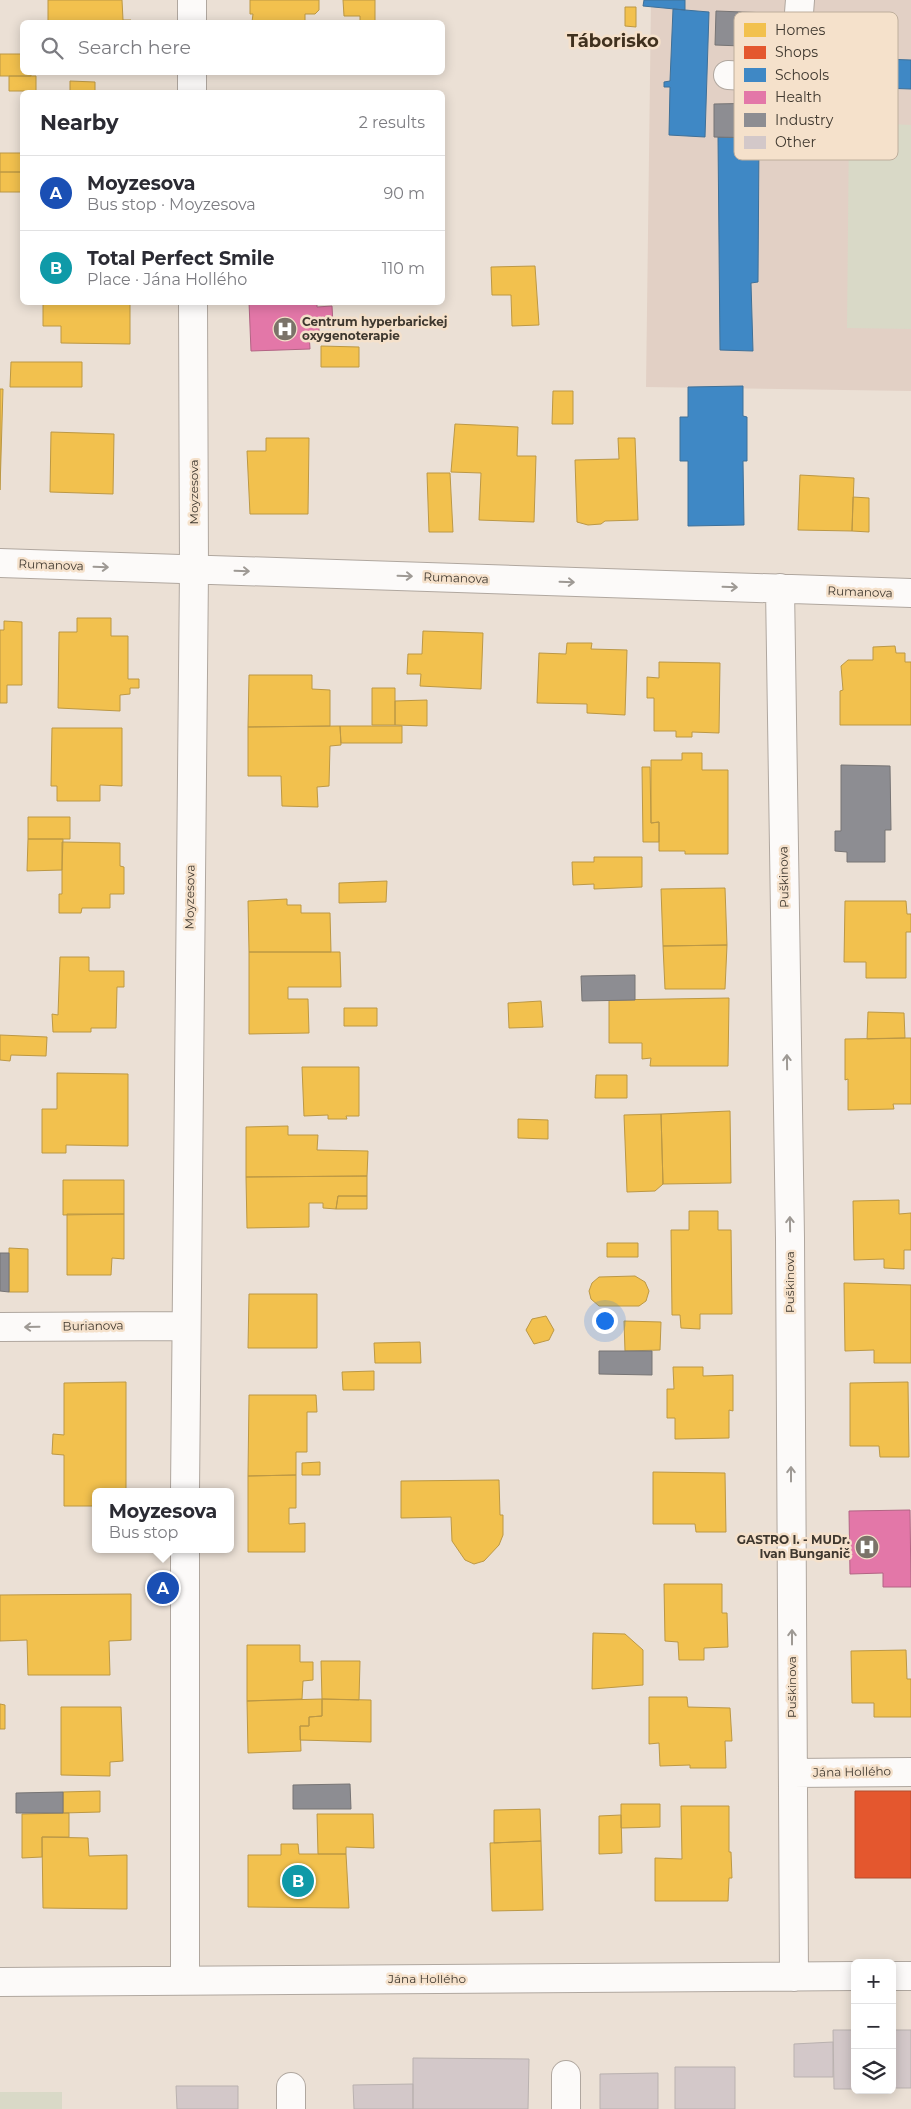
<!DOCTYPE html>
<html lang="en">
<head>
<meta charset="utf-8">
<style>
  :root { --surface:#fff; --page:#f2f2f3; --text:#2b2b33; --muted:#7c7c81; --line:#e1e1e2; --accent:#b45309 }
  body { margin:0; font-family:Montserrat,sans-serif; background:var(--page); color:var(--text) }
  .controls { position:absolute; right:15px; bottom:15px; display:grid; overflow:hidden; border-radius:8px; box-shadow:0 2px 12px #0003 }
  .controls button { width:45px; height:45px; display:grid; place-items:center; padding:0; border:0; border-bottom:1px solid var(--line); background:var(--surface); color:var(--text); font:25px sans-serif }
  .you { position:absolute; left:604px; top:1320px; width:18px; height:18px; margin:-12px; border:4px solid #fff; border-radius:50%; background:#1a73e8; box-shadow:0 0 0 8px #1a73e833 }
  .badge { display:grid; place-items:center; width:32px; height:32px; border-radius:50%; background:var(--accent); color:#fff; font-size:16px; font-weight:700 }
  .pin { position:absolute; translate:-50% -50%; border:2px solid #fff; box-shadow:0 1px 5px #0006 }
  .popup { position:absolute; left:92px; top:1488px; width:142px; height:65px; box-sizing:border-box; display:grid; place-content:center; border-radius:8px; background:var(--surface); filter:drop-shadow(0 1px 4px #0005); font-size:16px; white-space:nowrap; color:var(--muted) }
  .popup b { font-size:19px; color:var(--text) }
  .popup::after { content:''; position:absolute; left:50%; top:100%; margin-left:-10px; border:10px solid transparent; border-top-color:var(--surface) }
  .list { margin:0; padding:0; list-style:none }
  h2 { display:flex; justify-content:space-between; align-items:center; height:65px; margin:0; padding:0 20px; font-size:21px }
  h2 small { font-size:16px; font-weight:400; color:var(--muted) }
  .list li { display:grid; grid-template-columns:32px 1fr auto; gap:15px; align-items:center; box-sizing:border-box; height:75px; padding:0 20px; border-top:1px solid var(--line) }
  .list b { display:block; font-size:19px; white-space:nowrap }
  .list p { margin:0; font-size:16px; white-space:nowrap; color:var(--muted) }
  .list em { font-size:16px; font-style:normal; color:var(--muted) }
  .icon { flex:none; width:28px; height:28px; fill:none; stroke:currentColor; stroke-width:2; stroke-linecap:round; stroke-linejoin:round }
  .map { position:relative; flex:none; width:911px; height:2109px; overflow:hidden }
  .search { position:absolute; background:var(--surface); box-shadow:0 2px 12px #0003; left:20px; top:20px; width:425px; height:55px; display:flex; align-items:center; gap:12px; box-sizing:border-box; padding:0 18px; border-radius:8px; color:var(--muted); font-size:19px }
  .panel { position:absolute; background:var(--surface); box-shadow:0 2px 12px #0003; left:20px; top:90px; width:425px; height:215px; border-radius:8px }
  .map>svg:first-child { display:block }
  .education { fill:#e2d0c5 }
  .green { fill:#d9d9c7 }
  .homes { fill:#f2c14e; stroke:#bc9845 }
  .shops { fill:#e4572e; stroke:#b24e2e }
  .schools { fill:#3f88c5; stroke:#3f7098 }
  .health { fill:#e377a8; stroke:#b26484 }
  .industry { fill:#8d8d92; stroke:#767474 }
  .building { fill:#d3c8c9; stroke:#b9b1af }
  .lines { fill:none; stroke-linecap:round; stroke-linejoin:round }
  .minor-casing { stroke:#b0a79f; stroke-width:30 }
  .minor { stroke:#fcfaf9; stroke-width:28 }
  .oneway { stroke:#9e9994 }
  .labels { text-anchor:middle; stroke-width:5; stroke-linejoin:round; paint-order:stroke }
  .poi-label { font-size:12px; font-weight:bold; fill:#3f382f; stroke:#f5e1cb; text-anchor:start }
  .street-label { font-size:12px; fill:#3f382f; stroke:#f5e1cb }
  .district-label { font-size:18px; font-weight:bold; fill:#40311e; stroke:#f5e1cb }
  .key { fill:#f5e1cb; stroke:#beae9c; stroke-width:1 }
  .key-label { font-size:14px; fill:#3f382f }
</style>
</head>
<body>
<div class="map">
<svg width="911" height="2109" viewBox="0 0 911 2109">
  <rect width="100%" height="100%" fill="#ebe0d5"/>
  <!-- education -->
  <path class="education" d="M651,0h260v391l-265,-4z"/>
  <!-- green -->
  <path class="green" d="M849,122l62,3v204l-64,-1z
    M0,2092h62v17h-62z"/>
  <!-- homes -->
  <path class="homes" d="M48,0h74l1,20h8v2h-83z
    M250,0h69v10l-4,4h-10v8h-53l1,-8h-3z
    M343,0h32v22h-15v-6h-16z
    M625,7h11v20l-11,-1z
    M0,54h22v18h9v4h-31z
    M9,76h27v15h-27z
    M70,81l25,1v10h-41h16z
    M0,153h22l-1,19h-21z
    M0,172h21v20h-21z
    M535,266l4,59 -27,1 -1,-31h-19l-1,-28z
    M43,302h87v42l-69,-1v-17h-18z
    M321,346l38,1v20h-38z
    M11,362h71v25h-72z
    M0,389h3l-3,101z
    M553,391h20v33h-21z
    M455,424l63,3 -1,29h19l-2,66 -55,-2 2,-47 -30,-1z
    M51,432l63,2 -1,60 -63,-2z
    M266,438h43l-1,76h-58l-3,-63h19z
    M618,438h17l3,82 -33,1 -4,3 -13,1 -11,-3 -2,-62 44,-1z
    M427,473h23l3,59h-24z
    M800,475l54,3 -2,53 -54,-1z
    M853,497l16,1v34l-17,-1z
    M77,618h34v18h17v43h11v9h-9v6l-10,1v16l-62,-3 1,-76h18z
    M4,621l18,1v63h-15v18h-7v-73h4z
    M423,631l60,2 -2,56 -61,-3 1,-12h-14l1,-20h14z
    M567,643h25l-1,6 36,1 -2,65 -38,-2v-9l-50,-1 2,-50 27,1z
    M895,646l1,7h9v9h6v63h-71v-34l3,-1 -2,-24 7,-6h25v-13z
    M659,662l61,1 -1,70 -27,-1v5h-16v-6h-22v-33h-7v-21l12,1z
    M249,675h63v14l18,1v36l-82,1z
    M372,688h23v37h-23z
    M427,700v26l-32,-1v-24z
    M340,726l1,19 -11,1 -1,40 -12,1 1,20 -36,-1 -1,-30h-33v-49z
    M340,726h62v17h-61z
    M52,728h70v58l-22,-1v16h-43v-15h-6z
    M682,753h20v17h26v84h-43v-3h-26v-29l-8,1v-63h31z
    M642,767h8l1,56 8,-1v20h-16z
    M28,817h42v22h-42z
    M28,839h35l-1,31 -35,1z
    M62,842l58,1v23l4,1v27h-14v14h-28l-1,5h-22v-19h3z
    M594,857h48v30l-48,2v-5l-21,1 -1,-23h22z
    M387,881l-1,21 -47,1v-20z
    M725,888l2,57 -64,1 -2,-57z
    M287,899v6h14v8h29l1,39h-82l-1,-51z
    M845,901h61l1,13h4v18h-5v46h-40v-16h-22z
    M727,945l-2,44h-60l-2,-43z
    M249,952h91l1,35h-53v12h20l1,34 -60,1z
    M60,957h29v14h35v16h-7l-1,41h-25v4h-38l-1,-18 6,1z
    M729,998l-1,68h-78l1,-8 -9,1v-16h-33v-43z
    M541,1001l2,26 -34,1 -1,-25z
    M344,1008h33v18h-33z
    M868,1012l36,1 1,25 -38,1z
    M0,1035l47,2 -1,19 -35,-1 -1,6 -10,-1z
    M905,1038h6v66h-18l1,5 -46,1v-31l-3,1v-41z
    M302,1067h57v49h-13l1,3h-19v-4l-24,1z
    M57,1073l71,1v72l-62,-1v8h-24v-44h15z
    M596,1075h31v23h-32z
    M730,1111l1,72 -68,1 -2,-70z
    M661,1114l2,70 -8,7 -28,1 -3,-77z
    M518,1119l30,1v19l-30,-1z
    M288,1126v9h30l-1,15 51,1 -1,25 -121,1v-50z
    M367,1176v20h-29l-2,13 -13,-1v-5h-14v24l-62,1 -1,-51z
    M63,1180h61v34l-61,1z
    M338,1196h29v13h-31z
    M899,1200v14l12,-1v37h-7v19l-20,-1v-9l-30,1 -1,-59z
    M689,1211h29v19h13l1,84h-32v15l-19,-1 -1,-13h-8l-1,-85h18z
    M67,1214h57v45l-12,-1 -1,17h-44z
    M607,1243h31v14h-31z
    M9,1248l19,1v43h-19z
    M635,1276l10,6 4,9 -3,10 -7,5h-40l-8,-7 -2,-8 3,-8 7,-6z
    M844,1283l67,2v78h-37v-13l-29,1z
    M249,1294h68v54h-69z
    M546,1316l8,14 -5,10 -15,4 -8,-14 6,-11z
    M624,1321l37,1 -1,28 -35,1z
    M420,1342l1,21h-46l-1,-20z
    M673,1367h30v9l30,-1v36l-4,-1v28l-54,1v-21h-8v-29h7z
    M374,1371v19h-31l-1,-18z
    M126,1382v110h-30v14h-32v-51l-12,-1 1,-20 11,1v-52z
    M908,1382l1,75h-29l-1,-11h-29v-63z
    M249,1395h67l1,17h-10v40h-11v23l-48,1z
    M320,1462v13h-18v-12z
    M653,1472l72,1 1,59h-30l-1,-8h-42z
    M296,1475v33h-7v16l16,-1v29h-57v-76z
    M499,1480l1,35h3v20l-4,10 -15,16 -10,3 -9,-4 -13,-19 -1,-24 -50,1v-37z
    M664,1584h58v29h5l1,34 -24,1v12h-25l-1,-18 -13,-1z
    M131,1594v46l-22,1 1,34h-82l-1,-35 -27,1v-46z
    M593,1633l32,1 18,16v35l-51,4z
    M247,1645h53v17h13v18l-10,1 -1,18 -55,2z
    M906,1650l1,29h4v38h-37v-14h-22l-1,-52z
    M321,1661h39l-1,39 -37,-1z
    M649,1697h38l1,10 42,1 2,33h-7l1,27h-36v-3l-30,1 -1,-23 -10,1z
    M322,1699v17l-13,1v9h-9l1,25 -53,2 -1,-52z
    M322,1699l49,1v42l-71,-2v-14h9v-9l13,-1z
    M0,1704l5,1v24h-5z
    M61,1707h60l2,54 -13,1v14l-49,-1z
    M100,1791v21l-37,1v-21z
    M621,1804h39v23l-39,1z
    M681,1806h48v46h2l1,26h-3l-1,23h-73v-43l27,1z
    M540,1809l1,32 -47,2v-33z
    M69,1813v24h-27v20l-20,1v-44z
    M317,1814h56l1,34 -28,-1v7h-28z
    M621,1815l1,38 -23,1v-38z
    M42,1837l46,1 1,18 38,-1v54l-84,-1z
    M541,1841l2,69 -51,1 -2,-68z
    M281,1844h17l1,10h47l3,54 -101,-1v-52h33z"/>
  <!-- shops -->
  <path class="shops" d="M855,1791h56v87h-56z"/>
  <!-- schools -->
  <path class="schools" d="M644,0h41v10l-42,-4z
    M673,9l36,3 -4,125 -36,-2 1,-48h-6v-5l6,-1z
    M883,59l28,1v29l-29,-1z
    M718,137h41l-1,145 -7,1 2,68 -33,-1z
    M743,386v30l4,1v44h-4l1,64 -56,1v-65h-8v-44h8v-30z"/>
  <!-- health -->
  <path class="health" d="M249,302h68v5l15,-1 1,19h-14v8h-10l1,16 -59,2z
    M910,1510l1,77h-28v-14l-33,1 -1,-63z"/>
  <!-- industry -->
  <path class="industry" d="M716,11l53,2 -1,34 -53,-2z
    M766,103l-1,35 -51,-1v-33z
    M841,765l49,1 1,64h-6v32h-38v-10l-12,-1v-20h6z
    M635,975v25l-53,1 -1,-25z
    M0,1253h9v39l-9,-1z
    M599,1351h53v24l-53,-1z
    M350,1784l1,25h-58v-24z
    M63,1792v21h-47v-20z"/>
  <!-- building -->
  <path class="building" d="M833,2030h22v59h-21z
    M892,2030h19v58h-19z
    M833,2042v35h-39v-33z
    M413,2058l116,1 -1,50h-115z
    M675,2067h60v42h-60z
    M658,2073v36h-58v-35z
    M413,2084v25h-59l-1,-24z
    M176,2086h62v23h-61z"/>
  <g class="lines">
    <!-- minor casing -->
    <g class="minor-casing">
      <path id="minor" d="M192,0v22
        M192,72v20
        M728,75l37,2 31,-26 4,-51
        M0,563l911,30
        M780,588l10,650 4,739
        M0,1327l186,-1
        M185,1492l9,-922 -1,-268
        M793,1773l118,-1
        M892,1976h19
        M185,1980v-431
        M0,1982l855,-6
        M291,2087v22
        M566,2109v-34"/>
    </g>
    <!-- minor -->
    <use href="#minor" class="minor"/>
  </g>
  <!-- one-way arrows -->
  <defs><path id="oneway-shaft" d="M-6 0H5M1.5-3L5.5 0L1.5 3" fill="none" stroke-width="1.6" stroke-linecap="round" stroke-linejoin="round" transform="scale(1.25)"/></defs>
  <g class="oneway">
    <use href="#oneway-shaft" transform="translate(101 567) rotate(2)"/>
    <use href="#oneway-shaft" transform="translate(242 571) rotate(2)"/>
    <use href="#oneway-shaft" transform="translate(405 576) rotate(2)"/>
    <use href="#oneway-shaft" transform="translate(567 582) rotate(2)"/>
    <use href="#oneway-shaft" transform="translate(730 587) rotate(2)"/>
    <use href="#oneway-shaft" transform="translate(787 1062) rotate(-91)"/>
    <use href="#oneway-shaft" transform="translate(790 1224) rotate(-91)"/>
    <use href="#oneway-shaft" transform="translate(32 1327) rotate(179)"/>
    <use href="#oneway-shaft" transform="translate(791 1474) rotate(-90)"/>
    <use href="#oneway-shaft" transform="translate(792 1637) rotate(-90)"/>
  </g>
  <!-- icons -->
  <defs>
    <g id="hospital-disc" transform="scale(1.25)"><circle r="9.5" fill="#7b7369" stroke="#f5e1cb"/><path d="M-5-5h3v3.5h4V-5h3V5h-3V1.5h-4V5h-3Z" fill="#fff"/></g>
  </defs>
  <g fill-rule="evenodd">
    <use href="#hospital-disc" x="285" y="329"/>
    <use href="#hospital-disc" x="867" y="1547"/>
  </g>
  <g class="labels">
    <!-- poi labels -->
    <g class="poi-label">
      <text x="302" y="326">Centrum hyperbarickej<tspan x="302" dy="14">oxygenoterapie</tspan></text>
      <text x="850" y="1544" text-anchor="end">GASTRO I. - MUDr.<tspan x="850" dy="14">Ivan Bunganič</tspan></text>
    </g>
    <!-- street labels -->
    <g class="street-label">
      <text transform="translate(194 492) rotate(-90)" y="4">Moyzesova</text>
      <text transform="translate(51 565) rotate(2)" y="4">Rumanova</text>
      <text transform="translate(456 578) rotate(2)" y="4">Rumanova</text>
      <text transform="translate(860 592) rotate(2)" y="4">Rumanova</text>
      <text transform="translate(784 877) rotate(-91)" y="4">Puškinova</text>
      <text transform="translate(190 897) rotate(-89)" y="4">Moyzesova</text>
      <text transform="translate(790 1282) rotate(-90)" y="4">Puškinova</text>
      <text transform="translate(93 1326) rotate(-1)" y="4">Burianova</text>
      <text transform="translate(792 1687) rotate(-90)" y="4">Puškinova</text>
      <text transform="translate(852 1772) rotate(-1)" y="4">Jána Hollého</text>
      <text x="427" y="1983">Jána Hollého</text>
    </g>
    <!-- district labels -->
    <g class="district-label">
      <text x="613" y="47">Táborisko</text>
    </g>
  </g>
  <!-- legend -->
  <rect x="734" y="12" width="164" height="148" rx="8" class="key"/>
  <rect x="744" y="23" width="22" height="14" fill="#f2c14e"/>
  <rect x="744" y="46" width="22" height="13" fill="#e4572e"/>
  <rect x="744" y="68" width="22" height="14" fill="#3f88c5"/>
  <rect x="744" y="91" width="22" height="13" fill="#e377a8"/>
  <rect x="744" y="113" width="22" height="14" fill="#8d8d92"/>
  <rect x="744" y="136" width="22" height="13" fill="#d3c8c9"/>
  <g class="key-label">
    <text x="775" y="35">Homes</text>
    <text x="775" y="57">Shops</text>
    <text x="775" y="80">Schools</text>
    <text x="775" y="102">Health</text>
    <text x="775" y="125">Industry</text>
    <text x="775" y="147">Other</text>
  </g>
</svg>
<div class="controls">
<button>+</button>
<button>−</button>
<button><svg class="icon" aria-label="layers" viewBox="0 0 24 24"><path d="M12 4l9 5-9 5-9-5zM3 14l9 5 9-5"/></svg></button>
</div>
<div class="you"></div>
<div class="pin badge" style="left:163px;top:1588px;background:#1a4fb4">A</div>
<div class="popup"><b>Moyzesova</b>Bus stop</div>
<div class="pin badge" style="left:298px;top:1881px;background:#0f9aa8">B</div>
<div class="search"><svg class="icon" aria-label="search" viewBox="0 0 24 24"><circle cx="10" cy="10" r="6"/><path d="M15 15l6 6"/></svg>Search here</div>
<section class="panel">
<h2>Nearby<small>2 results</small></h2>
<ul class="list">
<li><span class="badge" style="background:#1a4fb4">A</span><div><b>Moyzesova</b><p>Bus stop · Moyzesova</p></div><em>90 m</em></li>
<li><span class="badge" style="background:#0f9aa8">B</span><div><b>Total Perfect Smile</b><p>Place · Jána Hollého</p></div><em>110 m</em></li>
</ul>
</section>
</div>
</body>
</html>
